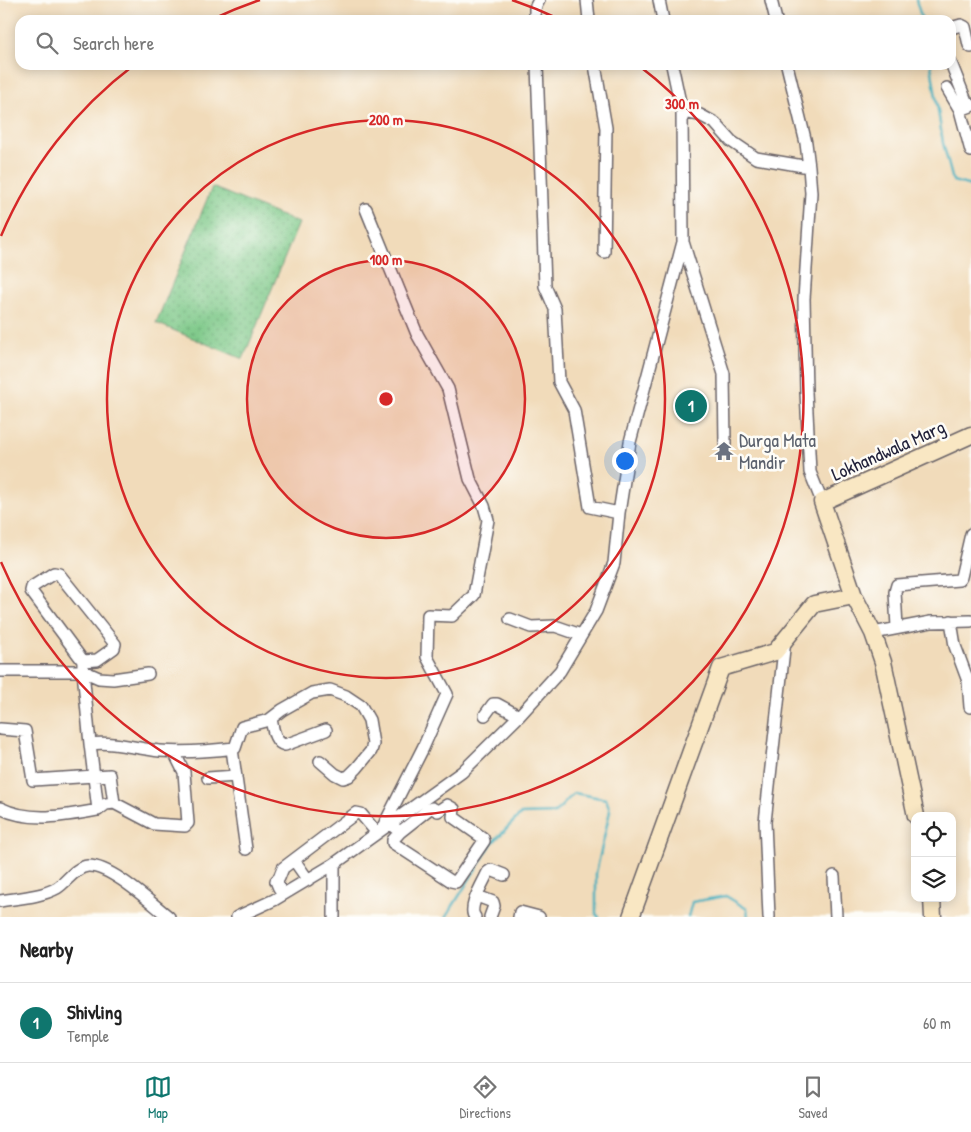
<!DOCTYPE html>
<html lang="en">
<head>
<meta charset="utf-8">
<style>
  :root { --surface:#fff; --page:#f6f6f6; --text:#222; --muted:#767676; --line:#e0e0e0; --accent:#0f766e }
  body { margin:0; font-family:"Patrick Hand",sans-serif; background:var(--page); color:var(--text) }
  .controls { position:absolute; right:15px; bottom:15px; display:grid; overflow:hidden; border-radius:10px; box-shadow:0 2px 12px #0003 }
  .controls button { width:45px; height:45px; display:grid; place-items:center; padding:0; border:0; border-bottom:1px solid var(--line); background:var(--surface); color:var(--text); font:25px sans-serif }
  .you { position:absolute; left:624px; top:460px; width:18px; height:18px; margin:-12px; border:4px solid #fff; border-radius:50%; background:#1a73e8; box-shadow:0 0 0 8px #1a73e833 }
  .badge { display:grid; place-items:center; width:32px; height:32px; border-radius:50%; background:var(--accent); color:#fff; font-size:16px; font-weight:700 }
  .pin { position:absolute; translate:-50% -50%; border:2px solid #fff; box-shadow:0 1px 5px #0006 }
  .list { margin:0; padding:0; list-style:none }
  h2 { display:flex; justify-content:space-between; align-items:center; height:65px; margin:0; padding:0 20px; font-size:21px }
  h2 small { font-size:16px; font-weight:400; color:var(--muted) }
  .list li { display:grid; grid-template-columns:32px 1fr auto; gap:15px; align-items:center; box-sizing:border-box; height:80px; padding:0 20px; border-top:1px solid var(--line) }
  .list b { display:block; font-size:19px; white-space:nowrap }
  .list p { margin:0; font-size:16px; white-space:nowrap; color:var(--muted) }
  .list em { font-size:16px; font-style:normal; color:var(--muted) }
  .icon { flex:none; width:28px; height:28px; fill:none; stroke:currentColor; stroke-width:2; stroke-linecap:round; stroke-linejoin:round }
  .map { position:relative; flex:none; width:971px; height:917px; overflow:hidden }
  .search { position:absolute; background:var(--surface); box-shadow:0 2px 12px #0003; left:15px; right:15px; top:15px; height:55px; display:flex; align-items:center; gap:12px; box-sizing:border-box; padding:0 18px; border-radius:15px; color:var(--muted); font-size:19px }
  .sheet { height:145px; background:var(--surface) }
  nav { display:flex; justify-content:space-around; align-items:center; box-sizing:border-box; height:70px; border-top:1px solid var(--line); background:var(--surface); font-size:14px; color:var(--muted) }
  nav a { display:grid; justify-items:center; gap:2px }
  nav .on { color:var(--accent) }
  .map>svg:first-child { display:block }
  .park { fill:url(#park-dots); stroke:#4e7561 }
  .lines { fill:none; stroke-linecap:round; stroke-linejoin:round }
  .stream { stroke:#3faebd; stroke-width:2.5 }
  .street-casing { stroke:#6a6367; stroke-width:14 }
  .secondary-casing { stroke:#6a6367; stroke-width:19 }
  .street { stroke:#fff; stroke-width:11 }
  .secondary { stroke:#f9e7c3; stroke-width:16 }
  .ring { fill:none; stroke:#d62828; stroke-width:2.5 }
  .labels { text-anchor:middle; stroke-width:5; stroke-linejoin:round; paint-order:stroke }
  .worship-label { font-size:19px; fill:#5b616d; stroke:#fdfcf7; text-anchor:start }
  .street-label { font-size:19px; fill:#22223b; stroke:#fdfcf7 }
  .centre { fill:#d62828; stroke:#fdfcf7; stroke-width:2.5 }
  .ring-label { font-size:15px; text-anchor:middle; font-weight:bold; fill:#d62828; stroke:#fdfcf7; stroke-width:5; stroke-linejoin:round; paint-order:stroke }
</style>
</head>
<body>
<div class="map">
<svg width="971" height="917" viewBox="0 0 971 917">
  <defs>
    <pattern id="park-dots" width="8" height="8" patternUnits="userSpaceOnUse" patternTransform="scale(1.25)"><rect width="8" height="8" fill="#7bc887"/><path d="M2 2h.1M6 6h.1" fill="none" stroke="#64a270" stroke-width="1.8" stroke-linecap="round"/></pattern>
  </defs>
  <rect width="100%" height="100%" fill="#fdfcf7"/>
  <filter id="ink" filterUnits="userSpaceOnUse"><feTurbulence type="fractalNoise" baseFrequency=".02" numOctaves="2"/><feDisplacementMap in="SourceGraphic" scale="10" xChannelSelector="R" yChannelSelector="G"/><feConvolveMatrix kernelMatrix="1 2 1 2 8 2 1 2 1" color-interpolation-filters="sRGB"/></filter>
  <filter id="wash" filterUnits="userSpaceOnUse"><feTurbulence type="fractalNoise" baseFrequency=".0096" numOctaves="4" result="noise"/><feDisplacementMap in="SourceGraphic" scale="20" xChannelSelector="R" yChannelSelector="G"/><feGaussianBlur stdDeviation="1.12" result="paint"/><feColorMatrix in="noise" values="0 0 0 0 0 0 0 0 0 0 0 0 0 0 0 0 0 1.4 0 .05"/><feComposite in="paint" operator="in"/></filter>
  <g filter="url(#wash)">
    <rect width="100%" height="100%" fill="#f1dbba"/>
    <!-- park -->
    <path class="park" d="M212,187l87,36 -56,136 -87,-36z"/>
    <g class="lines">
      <!-- stream -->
      <path class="stream" d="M916,0l6,20
        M931,65l12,78 10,38 18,5
        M446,917l46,-74 29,-29 34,-1 19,-20 32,6 4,12 -14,62v41l3,3
        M688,917l4,-15 34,-6 21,13 1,8"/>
    </g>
  </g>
  <g filter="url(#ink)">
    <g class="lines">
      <!-- street casing -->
      <g class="street-casing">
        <path id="street" d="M587,0l2,20
          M659,0l4,20
          M771,0l5,20
          M535,20v-12l4,-8
          M951,28l10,-3 4,2 4,18 2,2
          M951,63l15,38 5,4
          M537,65l8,221 10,23 4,73 15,28 16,97 29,6
          M595,65l11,63 -2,124
          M787,65l19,78 3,24 2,26 -7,106 2,93 4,80 12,30
          M947,88l13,22
          M971,106l-11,4 11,41
          M682,112l18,3 15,8 16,18 25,17 53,9
          M366,209l51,125 31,55 22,90 14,27 4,14 -14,75 -22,21 -24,-1 -1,42 20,37 -24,54 -40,79
          M683,242l41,132 1,70
          M510,619l21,8 24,-1 26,9
          M951,621l4,25 13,35 2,26
          M897,627l-2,-35 2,-7 62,-5 2,-3 10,-43
          M873,633l58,-11 40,-1
          M83,661l14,-1 17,-12 1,-4 -56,-70 -5,-1 -22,14 -1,4 52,70v10l16,7 14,1 35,-5
          M0,671h83l7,73c24,-3 47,5 70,7 26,2 50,0 75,-3l7,-21 27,-7 13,-10 30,-17 18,-3 16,6 15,10 8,14 4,24 -2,7 -14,17 -8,8 -6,2 -8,-4 -15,-13
          M485,715l8,-11h4l22,12
          M271,719c2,9 3,24 14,26l41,-15
          M0,729l25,2 8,49 77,-5 4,28
          M232,749l14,100
          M208,778l28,-2
          M0,808c30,15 66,8 98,2l-8,-66
          M98,810l8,-6 8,-1 40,21 31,2 3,-3 -4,-51 -10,-20
          M390,824l10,8 -7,8v3l58,38 5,1 28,-41 -1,-3 -30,-21 1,-8 -7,-4 -9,6 -6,-3 -3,1 -29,23
          M294,860l14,20
          M834,876l2,41
          M279,888l-3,-7 3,-3 4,-10 73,-55 5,1 16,19
          M477,896l16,6 1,4 -4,11
          M0,901c18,-3 41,-4 57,-13 10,-6 18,-21 31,-22 23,-1 63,37 81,51
          M237,917l37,-17 60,-36 128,-92 57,-56 41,-45 36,-60 18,-48 5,-50 11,-71 53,-200 -1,-130 -10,-47
          M334,917v-53
          M475,917c-8,-9 8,-34 13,-45l3,-2 13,5
          M519,917l1,-5 19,5
          M769,917l-4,-95 20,-182"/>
      </g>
      <!-- secondary casing -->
      <g class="secondary-casing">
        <path id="secondary" d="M916,816l-33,-154 -10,-29 -19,-37 -32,-94 149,-67
          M932,898l1,19
          M631,917l90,-249 54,-16 39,-48 40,-8"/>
      </g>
      <!-- street -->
      <use href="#street" class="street"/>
      <!-- secondary -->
      <use href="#secondary" class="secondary"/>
    </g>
  </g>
  <!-- distance rings -->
  <circle cx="386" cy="399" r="139" fill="#d62828" fill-opacity=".12"/>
  <g class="ring">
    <circle cx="386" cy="399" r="139"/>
    <circle cx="386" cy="399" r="279"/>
    <path d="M1 236A418 418 0 0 1 134 65M213 19A418 418 0 0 1 260 0M512 0A418 418 0 0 1 559 19M638 65A418 418 0 1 1 1 562"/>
  </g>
  <!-- icons -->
  <defs>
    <g id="temple-bare" transform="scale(1.5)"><path d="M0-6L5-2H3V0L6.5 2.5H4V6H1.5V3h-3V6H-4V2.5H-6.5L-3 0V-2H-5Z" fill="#6b7280" stroke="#fdfcf7" stroke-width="2.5" paint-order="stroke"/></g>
  </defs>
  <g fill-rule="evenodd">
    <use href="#temple-bare" x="724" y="451"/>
  </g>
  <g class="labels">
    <!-- worship labels -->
    <g class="worship-label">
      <text x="739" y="447">Durga Mata<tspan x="739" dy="22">Mandir</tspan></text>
    </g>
    <!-- street labels -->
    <g class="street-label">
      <text transform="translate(888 450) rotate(-24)" y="7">Lokhandwala Marg</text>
    </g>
  </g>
  <circle cx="386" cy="399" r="8" class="centre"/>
  <g class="ring-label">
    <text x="682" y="109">300 m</text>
    <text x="386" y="125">200 m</text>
    <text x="386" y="265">100 m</text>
  </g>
</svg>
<div class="controls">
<button><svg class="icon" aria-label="locate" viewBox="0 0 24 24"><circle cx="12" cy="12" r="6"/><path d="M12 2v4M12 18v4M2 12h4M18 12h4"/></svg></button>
<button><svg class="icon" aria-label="layers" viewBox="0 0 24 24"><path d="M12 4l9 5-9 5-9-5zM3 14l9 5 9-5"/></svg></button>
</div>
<div class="you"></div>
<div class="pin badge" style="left:691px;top:406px">1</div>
<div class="search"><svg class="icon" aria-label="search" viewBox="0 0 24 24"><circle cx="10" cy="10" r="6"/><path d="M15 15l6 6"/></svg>Search here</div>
</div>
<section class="sheet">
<h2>Nearby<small></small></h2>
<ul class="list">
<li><span class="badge">1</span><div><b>Shivling</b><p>Temple</p></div><em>60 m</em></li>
</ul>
</section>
<nav>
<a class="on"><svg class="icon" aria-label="map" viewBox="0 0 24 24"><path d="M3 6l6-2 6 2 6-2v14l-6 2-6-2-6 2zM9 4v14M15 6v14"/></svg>Map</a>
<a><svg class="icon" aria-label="directions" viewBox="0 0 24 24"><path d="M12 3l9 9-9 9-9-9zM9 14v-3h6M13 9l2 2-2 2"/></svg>Directions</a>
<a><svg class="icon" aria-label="saved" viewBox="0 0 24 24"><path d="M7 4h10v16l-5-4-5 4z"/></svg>Saved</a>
</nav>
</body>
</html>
